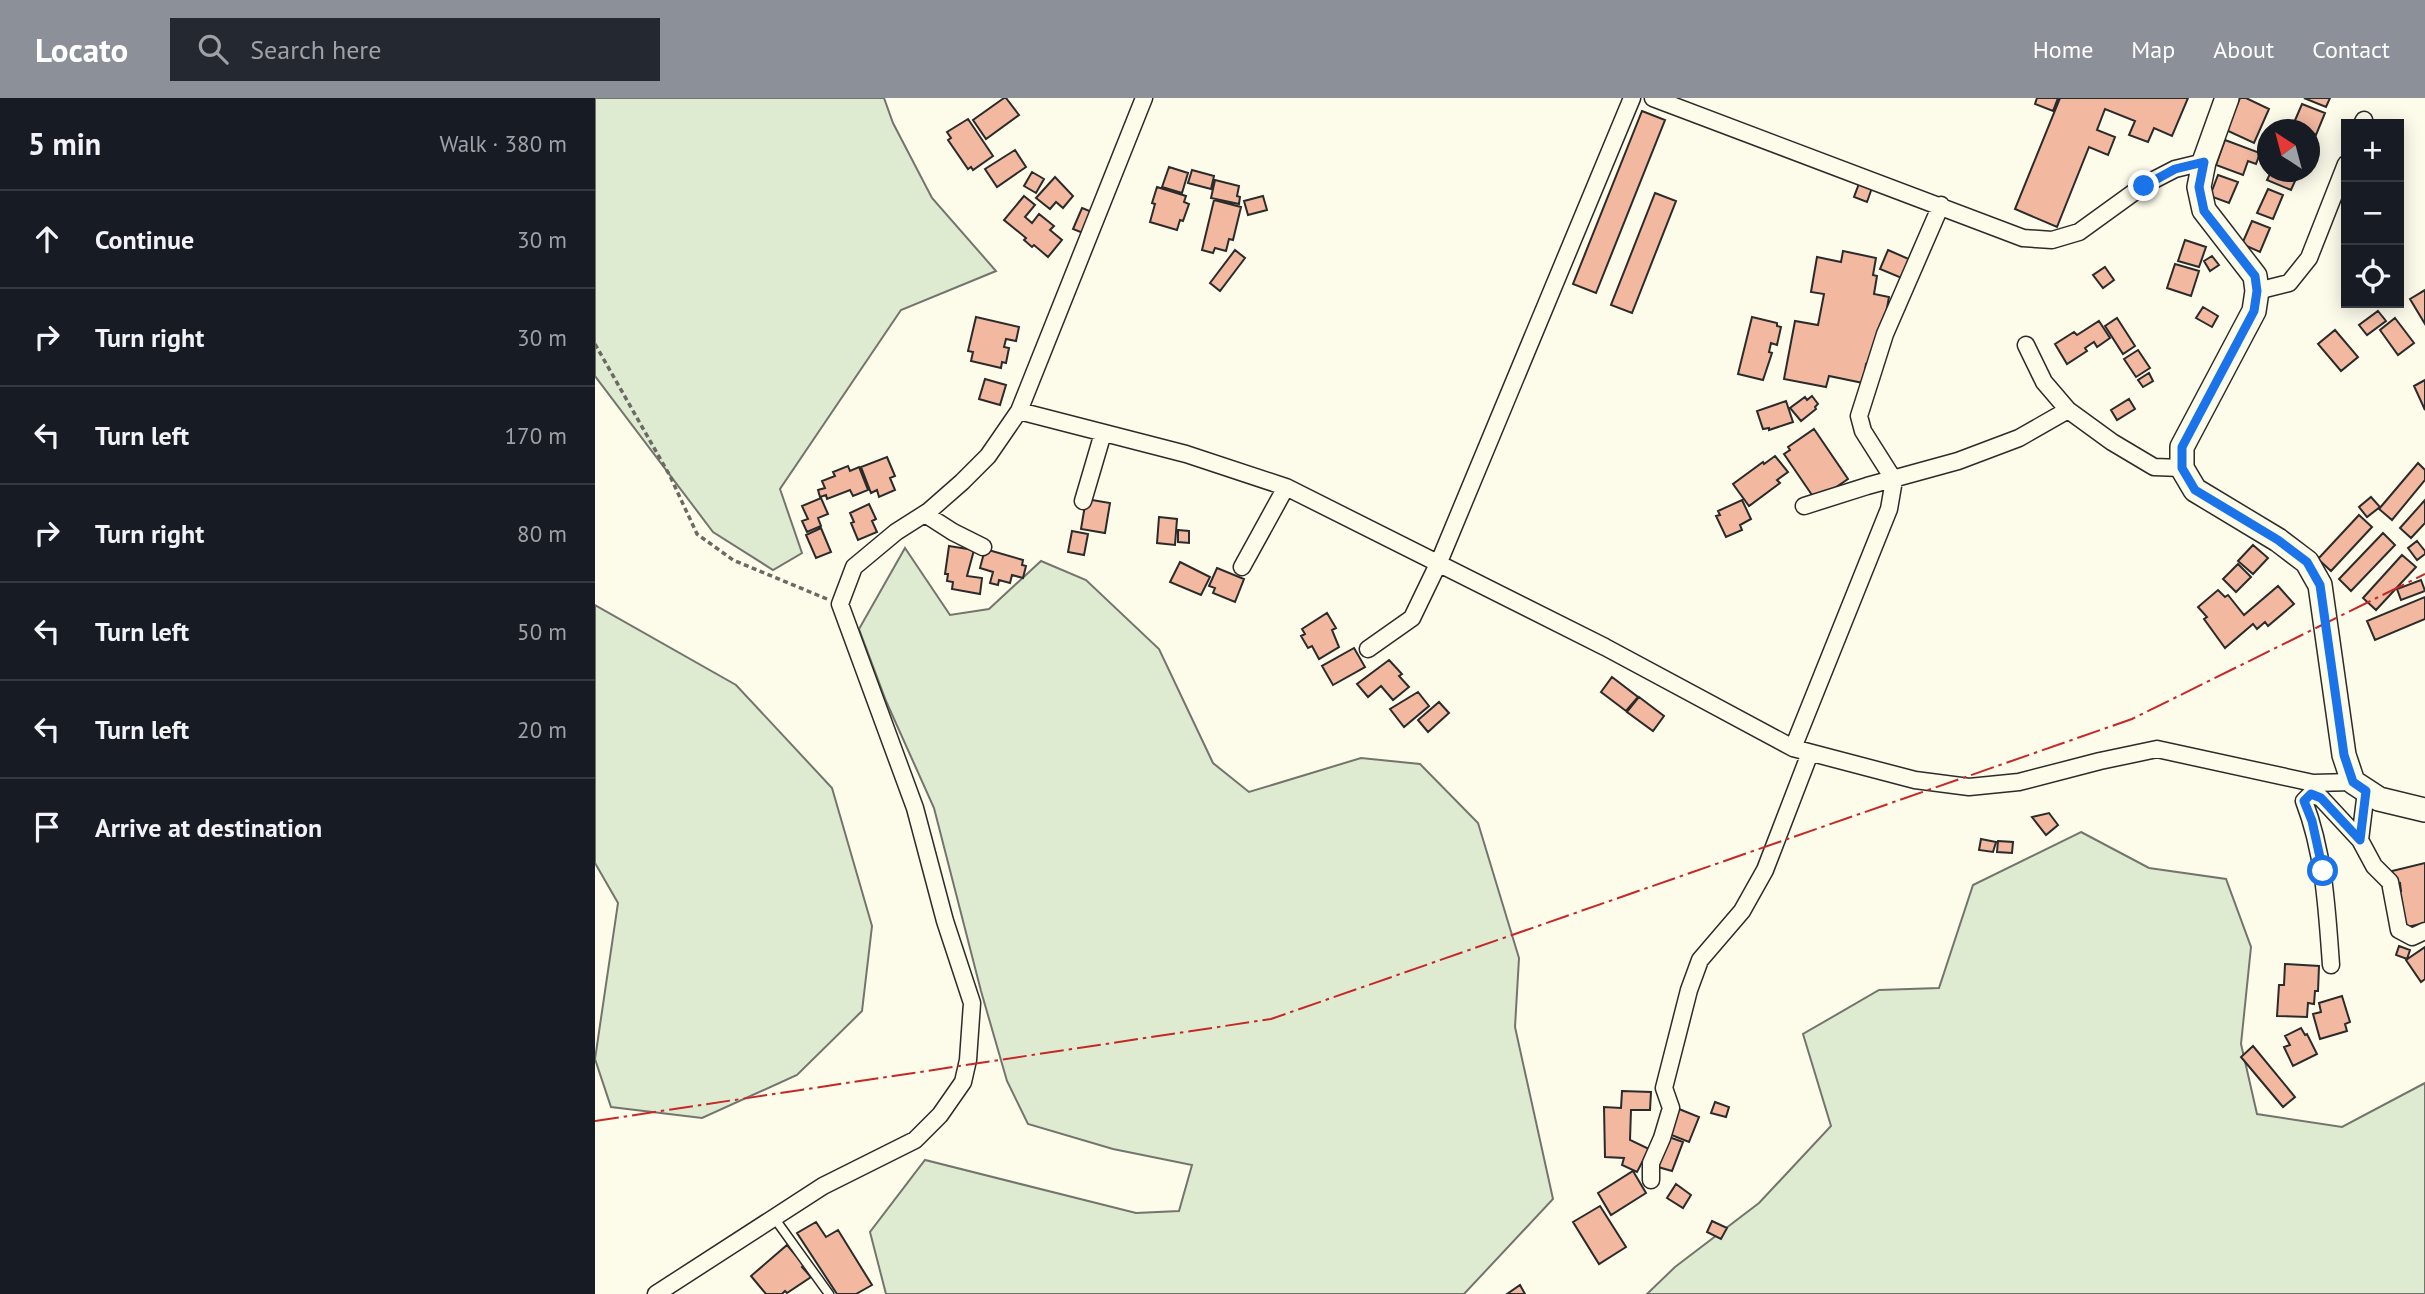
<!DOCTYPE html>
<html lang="en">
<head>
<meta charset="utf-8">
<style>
  :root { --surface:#171b24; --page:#242831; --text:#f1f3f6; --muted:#9ea1a6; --line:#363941; --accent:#8c9099 }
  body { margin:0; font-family:"PT Sans",sans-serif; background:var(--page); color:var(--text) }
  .controls { position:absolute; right:21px; top:21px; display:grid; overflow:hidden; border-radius:0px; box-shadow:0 4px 18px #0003 }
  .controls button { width:63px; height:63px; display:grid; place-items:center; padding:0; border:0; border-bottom:2px solid var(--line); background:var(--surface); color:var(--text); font:35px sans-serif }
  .compass { position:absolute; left:1662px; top:21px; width:63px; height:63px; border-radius:50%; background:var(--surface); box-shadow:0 4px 18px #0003; rotate:324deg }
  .stop { position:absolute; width:21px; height:21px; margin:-16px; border:5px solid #1a73e8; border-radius:50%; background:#fff }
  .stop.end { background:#1a73e8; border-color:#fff; box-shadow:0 2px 7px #0008 }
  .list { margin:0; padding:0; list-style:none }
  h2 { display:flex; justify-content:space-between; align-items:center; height:91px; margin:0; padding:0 28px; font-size:30px }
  h2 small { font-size:23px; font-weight:400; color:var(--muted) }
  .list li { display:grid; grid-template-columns:46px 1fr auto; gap:21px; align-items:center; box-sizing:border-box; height:98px; padding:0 28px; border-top:2px solid var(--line) }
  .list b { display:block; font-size:26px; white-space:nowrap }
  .list em { font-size:23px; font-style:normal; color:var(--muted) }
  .icon { flex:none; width:38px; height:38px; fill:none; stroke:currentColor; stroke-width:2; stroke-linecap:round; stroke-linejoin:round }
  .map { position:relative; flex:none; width:1830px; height:1196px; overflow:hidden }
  header { display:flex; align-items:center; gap:42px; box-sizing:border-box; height:98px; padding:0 35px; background:var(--accent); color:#fff }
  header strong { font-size:33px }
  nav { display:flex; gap:38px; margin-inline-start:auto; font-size:24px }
  .search { width:490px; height:63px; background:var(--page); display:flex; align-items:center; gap:18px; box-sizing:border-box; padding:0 24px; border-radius:0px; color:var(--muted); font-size:26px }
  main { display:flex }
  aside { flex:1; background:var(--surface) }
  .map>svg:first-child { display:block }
  .green { fill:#deebd1; stroke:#74746e; stroke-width:2 }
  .building { fill:#f2b8a0; stroke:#2b2b2b; stroke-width:2 }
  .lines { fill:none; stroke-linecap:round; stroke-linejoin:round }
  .lane-casing { stroke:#2b2b2b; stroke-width:11 }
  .street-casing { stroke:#2b2b2b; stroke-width:19 }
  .secondary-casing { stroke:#2b2b2b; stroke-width:26 }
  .path { stroke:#6a6964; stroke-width:3.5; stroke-dasharray:5 3.5; stroke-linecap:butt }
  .lane { stroke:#fdfbea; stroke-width:8 }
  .street { stroke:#fdfbea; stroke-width:16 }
  .secondary { stroke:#fdfbea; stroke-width:23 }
  .power { stroke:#c62828; stroke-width:2; stroke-dasharray:24 5 3.5 5; stroke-linecap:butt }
  .route { stroke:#1a73e8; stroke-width:9 }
</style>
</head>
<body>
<header>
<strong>Locato</strong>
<div class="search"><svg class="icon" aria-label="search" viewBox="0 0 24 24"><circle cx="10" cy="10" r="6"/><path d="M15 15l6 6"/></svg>Search here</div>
<nav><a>Home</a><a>Map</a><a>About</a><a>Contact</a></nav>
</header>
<main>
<aside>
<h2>5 min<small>Walk · 380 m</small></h2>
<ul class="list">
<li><svg class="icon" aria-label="ahead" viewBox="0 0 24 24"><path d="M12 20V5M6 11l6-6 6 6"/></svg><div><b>Continue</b></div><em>30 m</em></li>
<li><svg class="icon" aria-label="right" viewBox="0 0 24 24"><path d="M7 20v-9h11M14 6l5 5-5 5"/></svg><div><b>Turn right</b></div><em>30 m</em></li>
<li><svg class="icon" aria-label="left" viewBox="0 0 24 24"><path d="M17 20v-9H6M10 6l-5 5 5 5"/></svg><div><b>Turn left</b></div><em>170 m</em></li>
<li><svg class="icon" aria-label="right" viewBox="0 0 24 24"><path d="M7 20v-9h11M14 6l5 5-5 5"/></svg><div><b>Turn right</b></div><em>80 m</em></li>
<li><svg class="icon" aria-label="left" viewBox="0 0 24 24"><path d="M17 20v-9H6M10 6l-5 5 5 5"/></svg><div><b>Turn left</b></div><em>50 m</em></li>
<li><svg class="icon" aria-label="left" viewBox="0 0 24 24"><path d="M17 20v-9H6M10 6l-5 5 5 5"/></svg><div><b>Turn left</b></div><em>20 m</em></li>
<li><svg class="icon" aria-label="arrive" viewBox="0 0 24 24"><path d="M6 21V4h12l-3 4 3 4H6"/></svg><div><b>Arrive at destination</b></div></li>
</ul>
</aside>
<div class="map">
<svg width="1830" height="1196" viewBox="0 0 1830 1196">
  <rect width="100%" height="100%" fill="#fdfbea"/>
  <!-- green -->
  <path class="green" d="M0,0h289l9,25 39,75 64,73 -95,39 -121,179 22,64 -29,17 -60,-38 -118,-156z
    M310,450l45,67 39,-6 52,-48 45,19 73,69 54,114 36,29 112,-34 59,6 58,59 41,135 -4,69 38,172 -89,95h-578l-16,-62 55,-72 211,53 43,-2 13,-46 -79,-16 -85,-25 -21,-43 -26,-90 -47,-183 -48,-107 -27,-72z
    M0,507l141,80 96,103 40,138 -10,85 -65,64 -95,43 -91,-11 -16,-48 23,-156 -23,-40z
    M1486,734l68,36 77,11 25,68 -10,97 16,70 85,13 83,-44v211h-778l28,-27 84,-64 72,-77 -28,-92 76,-44 60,-2 34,-103z"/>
  <!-- building -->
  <path class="building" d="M409,0h2l13,17 -33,24 -13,-19z
    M1442,0h21l-5,13 -18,-7z
    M1465,0h128l-16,38 -18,-8 -6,14 -19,-7 6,-14 -30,-12 -8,21 18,7 -7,18 -19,-8 -32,80 -42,-18z
    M1645,0h6l23,11 -15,34 -28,-13z
    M1709,0h26l-4,9z
    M1707,6l23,9 -9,22 -7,-3v-2l-16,-5z
    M1047,13l23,9 -69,173 -23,-9z
    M373,21l25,37 -20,14 -2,-3 -3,2 -20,-29 3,-2 -4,-6z
    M1630,42l35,13 -4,11 -8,-3 -5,14 -27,-10z
    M420,52l11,17 -29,20 -12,-18z
    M574,69l19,6 -6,20 -20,-6z
    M597,72l22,6 -3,13 -23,-6z
    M437,74l12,7 -8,14 -12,-7z
    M1676,74h28l-8,18 -24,-10z
    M1623,77l20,7 -9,21 -19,-7z
    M460,79l18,19 -10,12 -7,-6 -6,7 -14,-11z
    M620,82l24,6 -2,10 3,1 -1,7 -28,-6z
    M1265,83l13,4 -6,17 -13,-5z
    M562,89l29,9 -2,6 5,2 -6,17 -3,-1 -3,10 -27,-8 5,-18 -3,-1z
    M1673,91l15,6 -10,24 -16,-6z
    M1060,95l21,8 -44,112 -21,-8z
    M429,98l11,9 -10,12 7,6 7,-9 15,12 -4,4 12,10 -14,17 -14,-12 -2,2 -8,-7 2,-2 -22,-18z
    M668,98l4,14 -19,5 -4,-14z
    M619,102l27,7 -8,33 -4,-1 -3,12 -11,-3 -2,5 -11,-3z
    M487,110l10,4 -9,21 -10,-4z
    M1657,123l18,7 -10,24 -18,-8z
    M1590,142l21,7 -7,20 -21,-6z
    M640,152l10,8 -25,33 -10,-8z
    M1293,152l23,10 -7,19 -24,-10z
    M1248,153l33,7 -3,17 4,1 -3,18 15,3 -6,33 -4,-1 -8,36 -5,-1 -3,19 -34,-7 -3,11 -42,-8 11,-58 23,4 6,-31 -13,-2 6,-35 24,5z
    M1617,158l7,9 -9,6 -6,-10z
    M1580,166l24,7 -8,25 -24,-8z
    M1510,169l9,13 -11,8 -10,-13z
    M1830,192v34l-15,-25z
    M1608,209l15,9 -6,11 -16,-9z
    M1783,213l8,10 -19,14 -8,-10z
    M381,219l43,10 -3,14 -10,-2 -2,8 5,1 -3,15 -4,-1 -1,6 -30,-7 2,-9 -5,-1z
    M1157,219l25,6v3l4,1 -4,18 -6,-2 -2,9 3,1 -9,27 -25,-6z
    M1522,220l18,28 -12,8 -18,-28z
    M1800,220l19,25 -16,12 -18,-25z
    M1504,223l11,17 -13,9 -3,-5 -9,6 2,3 -20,13 -12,-20 19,-12 3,3z
    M1740,232l23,27 -17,14 -23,-27z
    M1543,252l12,18 -14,9 -12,-18z
    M1554,275l4,8 -10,6 -5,-7z
    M390,281l21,6 -6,20 -21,-6z
    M1830,282v30l-11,-24z
    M1217,298l6,8 -3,3 1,2 -15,12 -11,-13 15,-11 2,3z
    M1534,301l6,10 -18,11 -6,-10z
    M1191,303l7,21 -24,8v-2l-6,1 -6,-18z
    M1219,331l34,50 -25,17 -9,2 -30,-44 6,-4 -2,-3z
    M1180,358l13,16 -11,8 3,3 -31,23 -16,-22 30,-22 1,2z
    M292,359l8,19 -5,2 5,12 -16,7 -2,-7 -6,3 -10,-26z
    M1823,365l7,7v10l-33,40 -13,-11z
    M253,368l2,5 9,-4 9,23 -15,6 -3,-6 -23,9 -1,-4 -6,2 -2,-7 7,-2 -3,-7 13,-5 -2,-4z
    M1776,399l9,10 -13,10 -8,-10z
    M226,400l7,16 -10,4 3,8 -14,6 -5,-11 6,-2 -6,-13z
    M491,401l24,4 -5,30 -24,-4z
    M1147,402l9,19 -11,6 2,5 -16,7 -10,-21 4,-1 -2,-4z
    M1830,402v23l-14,15 -11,-10z
    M274,406l7,15 -4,2 5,11 -19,8 -7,-17 3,-1 -4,-9z
    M1764,417l13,12 -41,44 -13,-12z
    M564,419l18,2 -2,26 -18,-2z
    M226,430l10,24 -15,6 -10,-23z
    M583,432l11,1v12l-11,-1z
    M477,433l16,3 -4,21 -16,-3z
    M1788,435l12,12 -44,46 -12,-12z
    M1822,443l8,10v3l-8,6 -9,-12z
    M1658,447l15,13 -15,16 -15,-13z
    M354,448l25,4 -7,26 15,2 -2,16 -28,-5 1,-7 -6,-1 1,-7h-3z
    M390,451l38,11 -1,5 4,1 -3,12 -11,-3 -2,8 -11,-3 -1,5 -8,-2 3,-11 -13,-4z
    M1807,457l14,12 -40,43 -13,-12z
    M585,464l30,15 -9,18 -31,-13z
    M1643,466l13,13 -15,15 -13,-13z
    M622,470l27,11 -9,23 -22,-9 2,-5 -6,-2z
    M1826,482l4,11 -24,9 -4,-11z
    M1683,488l16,18 -26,22 -3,-4 -8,7 -4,-5 -28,24 -21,-29 3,-2 -9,-10 20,-17 7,7 3,-2 16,20z
    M1830,499v22l-50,21 -8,-19z
    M732,515l9,15 -4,2 7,17 -20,12 -7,-13 -4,2 -7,-12 4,-2 -3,-5z
    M759,550l11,19 -32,18 -11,-19z
    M794,562l13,14 -3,2 10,11 -16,13 -12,-14 -13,11 -11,-13z
    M1017,579l26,20 -12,14 -25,-19z
    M823,594l11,14 -25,21 -14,-18z
    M1044,599l25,19 -11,15 -26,-19z
    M844,604l10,11 -21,19 -10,-12z
    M1454,715l9,12 -12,10 -14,-18z
    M1386,741l15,3 -3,10 -14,-2z
    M1403,743l15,1 -1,11 -15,-1z
    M1830,765v60l-22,5 -8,-36 6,-1 -1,-8 -6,2 -2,-14z
    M1804,848l11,4 -3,9 -11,-4z
    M1830,849v32l-4,3 -15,-22z
    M1690,866l34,2 -1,25h-3l-1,13 -6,-1 -1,14 -30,-1 2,-31h5z
    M1747,898l8,26 -5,2 2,7 -27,8 -7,-25 8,-2 -2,-9z
    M1706,930l4,7 2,-1 10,20 -24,12 -9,-19 6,-2 -5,-9z
    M1658,948l42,51 -12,10 -42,-50z
    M1027,993l29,1 -1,18h-19l-1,30 19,9 -12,23 -15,-7 2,-7 -19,-1 -1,-50 17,1z
    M1120,1004l14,5 -3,10 -15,-4z
    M1084,1011l20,8 -10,25 -20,-8z
    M1074,1039l14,5 -11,29 -14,-4z
    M1038,1073l13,22 -35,22 -13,-22z
    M1081,1086l15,11 -8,13 -16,-10z
    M1005,1108l26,41 -27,17 -26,-42z
    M1117,1123l15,7 -6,11 -14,-7z
    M221,1124l10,15 12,-7 34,55 -16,9h-19l-40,-61z
    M192,1147l17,20 -2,2 9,10 -24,16 -2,-2 -3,3h-16l-15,-18z
    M925,1187l5,9h-18z"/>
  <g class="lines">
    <!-- lane casing -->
    <g class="lane-casing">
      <path id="lane" d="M180,1121l54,75"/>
    </g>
    <!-- street casing -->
    <g class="street-casing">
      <path id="street" d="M1058,0l370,140 29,2 27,-8 65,-47 31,-16 29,-7
        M1767,26l2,-4
        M1662,193l32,-8 20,-25 37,-94
        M1431,247l18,37 24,28 44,32 42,25 28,1
        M424,313l167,43 100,33 319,160 188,101 122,32 54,7 50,-5 81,-21 57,-12 156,34 40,-1
        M488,403l20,-68
        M1209,408l63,-20 91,-25 61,-23 49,-28
        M330,416l28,18 30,15
        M647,469l44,-80
        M773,551l44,-31 27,-56 193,-464
        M1198,650l96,-239 5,-29 -31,-49 -4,-15 26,-82 56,-129
        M1771,693l-6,49 14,26 16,16 9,48 13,7 13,-6
        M1736,867c-4,-56 -7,-112 -27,-164l7,-7 10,4 39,42
        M1056,1082v-17l11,-25 9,-30 -7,-20 25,-98 11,-30 42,-49 23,-41 45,-117
        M61,1196l167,-108 92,-46 25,-25 23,-33 5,-22 4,-57 -27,-82 -30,-113 -75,-204 14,-37 42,-35 33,-21 33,-29 26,-26 31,-45 125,-313"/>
    </g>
    <!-- secondary casing -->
    <g class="secondary-casing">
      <path id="secondary" d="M1632,0l-23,64 -5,25 5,23 51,66 2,15 -3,20 -72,136v21l13,22 83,50 29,22 13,23 24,170 9,27 26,17 46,11"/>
    </g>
    <!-- path -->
    <path class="path" d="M0,246l75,132 27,58 36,26 94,39"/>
    <!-- lane -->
    <use href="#lane" class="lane"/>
    <!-- street -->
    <use href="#street" class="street"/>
    <!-- secondary -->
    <use href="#secondary" class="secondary"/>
    <!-- power -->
    <path class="power" d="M0,1023l676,-102 861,-300 293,-145"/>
  </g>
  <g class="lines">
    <!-- route -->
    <path class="route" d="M1549,88l31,-17 29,-7 -5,25 5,24 51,65 2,15 -3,20 -72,136v21l13,22 83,50 29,22 13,23 24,170 9,27 13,9 -6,49 -39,-42 -10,-4 -7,7 8,20 11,50"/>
  </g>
</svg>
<div class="controls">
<button>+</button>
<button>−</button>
<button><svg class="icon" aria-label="locate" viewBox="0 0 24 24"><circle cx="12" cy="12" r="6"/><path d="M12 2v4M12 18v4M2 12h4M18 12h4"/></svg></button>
</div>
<svg class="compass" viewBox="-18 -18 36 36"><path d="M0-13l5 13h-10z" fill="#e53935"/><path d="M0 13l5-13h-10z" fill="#9ea1a6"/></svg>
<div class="stop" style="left:1728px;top:773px"></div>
<div class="stop end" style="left:1549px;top:88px"></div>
</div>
</main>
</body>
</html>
